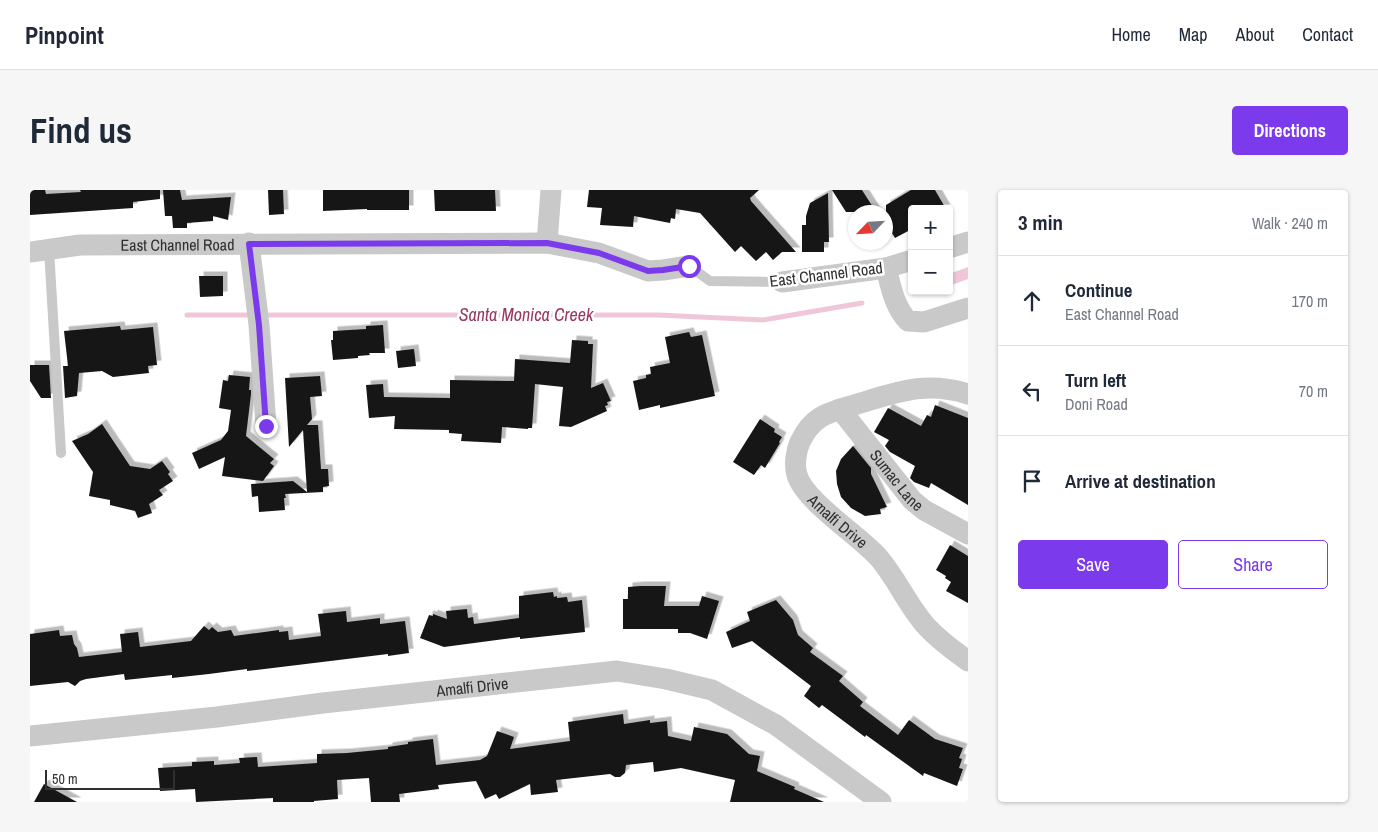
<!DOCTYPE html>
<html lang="en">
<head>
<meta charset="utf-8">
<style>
  :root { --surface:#fff; --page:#f6f6f7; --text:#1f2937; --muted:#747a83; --line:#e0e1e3; --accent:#7c3aed }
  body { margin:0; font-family:"Archivo Narrow",sans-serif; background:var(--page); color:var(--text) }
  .controls { position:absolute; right:15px; top:15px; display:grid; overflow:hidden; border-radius:5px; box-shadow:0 1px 4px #0004 }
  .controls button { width:45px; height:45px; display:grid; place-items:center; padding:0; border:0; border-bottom:1px solid var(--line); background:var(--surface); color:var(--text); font:25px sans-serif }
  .compass { position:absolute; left:818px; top:15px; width:45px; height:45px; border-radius:50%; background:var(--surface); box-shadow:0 1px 4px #0004; rotate:245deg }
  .scale { position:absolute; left:15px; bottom:12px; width:130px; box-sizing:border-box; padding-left:5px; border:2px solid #2f2f2f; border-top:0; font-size:14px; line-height:18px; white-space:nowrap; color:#2f2f2f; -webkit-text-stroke:4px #fff; paint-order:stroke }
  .stop { position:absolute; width:15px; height:15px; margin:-11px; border:4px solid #7c3aed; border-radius:50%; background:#fff }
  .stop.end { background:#7c3aed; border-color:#fff; box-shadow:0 1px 5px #0008 }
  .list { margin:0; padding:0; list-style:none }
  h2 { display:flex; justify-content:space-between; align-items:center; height:65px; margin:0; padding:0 20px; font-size:21px }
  h2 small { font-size:16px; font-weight:400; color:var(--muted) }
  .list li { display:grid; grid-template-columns:32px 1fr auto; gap:15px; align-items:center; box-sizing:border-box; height:90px; padding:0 20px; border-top:1px solid var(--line) }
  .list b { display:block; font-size:19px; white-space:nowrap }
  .list p { margin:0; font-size:16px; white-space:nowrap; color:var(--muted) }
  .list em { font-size:16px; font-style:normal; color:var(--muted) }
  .actions { display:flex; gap:10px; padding:15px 20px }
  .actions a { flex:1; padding:11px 0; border:1px solid var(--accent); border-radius:5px; text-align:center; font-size:18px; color:var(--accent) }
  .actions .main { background:var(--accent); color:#fff }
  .icon { flex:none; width:28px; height:28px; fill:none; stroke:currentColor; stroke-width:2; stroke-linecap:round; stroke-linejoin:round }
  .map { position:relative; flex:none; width:938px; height:612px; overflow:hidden; border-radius:5px }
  header { display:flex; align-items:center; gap:30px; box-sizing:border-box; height:70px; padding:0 25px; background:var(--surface); border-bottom:1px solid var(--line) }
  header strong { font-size:24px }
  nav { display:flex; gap:28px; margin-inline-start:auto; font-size:18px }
  .intro { display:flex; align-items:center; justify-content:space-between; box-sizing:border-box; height:120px; padding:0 30px }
  h1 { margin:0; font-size:35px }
  .button { padding:12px 22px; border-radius:5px; background:var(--accent); color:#fff; font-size:18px; font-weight:700 }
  main { display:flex; gap:30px; padding:0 30px }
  aside { flex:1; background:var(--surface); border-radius:5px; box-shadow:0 1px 4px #0004 }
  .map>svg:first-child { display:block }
  .water { fill:#efc7d9 }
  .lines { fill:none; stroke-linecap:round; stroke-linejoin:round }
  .stream { stroke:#efc7d9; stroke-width:5 }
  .building { fill:#161616; filter:url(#shadow) }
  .service { stroke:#c9c9c9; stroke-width:10 }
  .minor { stroke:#c9c9c9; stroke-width:21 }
  .route { stroke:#7c3aed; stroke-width:6 }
  .labels { text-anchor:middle; stroke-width:5; stroke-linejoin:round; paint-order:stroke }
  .street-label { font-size:16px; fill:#2f2f2f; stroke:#fff }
  .water-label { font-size:18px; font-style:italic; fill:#983763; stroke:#fff }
</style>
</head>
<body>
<header>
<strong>Pinpoint</strong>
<nav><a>Home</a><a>Map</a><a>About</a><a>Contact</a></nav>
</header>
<div class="intro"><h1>Find us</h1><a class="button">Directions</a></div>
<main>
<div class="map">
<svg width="938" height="612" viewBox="0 0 938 612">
  <defs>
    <filter id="shadow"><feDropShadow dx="4.5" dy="-4.5" stdDeviation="0" flood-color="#0004"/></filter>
  </defs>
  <rect width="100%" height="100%" fill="#fff"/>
  <!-- water -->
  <path class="water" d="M938,77v12l-19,7v-12z"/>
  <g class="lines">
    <!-- stream -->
    <path class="stream" d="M157,125h65
      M233,125h395l105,5 99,-17"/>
  </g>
  <!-- building -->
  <path class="building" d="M0,0h15l1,4 35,-2 -1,-2h80v9l-27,3v6l-103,7z
    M133,0h17l2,10 49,-3 -3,23 -15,-4v5l-26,2v5h-14l-1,-12h-7z
    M238,0h15l1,24 -15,1z
    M293,0h86v20h-42v-1l-44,2z
    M404,0h61l1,21h-61z
    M559,0h170l-9,8 1,3 45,51h-14l-9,8 -7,-8 -10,9 -15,-15 -6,6 -35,-39 -24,-4 -1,10 -4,-1 -1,5 -36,-7 -1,11 -33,-2 2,-17 -15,-1z
    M802,0h30l14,22h-30z
    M881,0h24l11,19h-34v20l-17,9 -5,-8 -4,2v-27z
    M798,3l1,49h-5v10h-22v-27h4v-9l4,-13z
    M169,86h24v20l-23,1z
    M353,135l2,28h-16l1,2 -12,1v2l-25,2 -2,-20h2v-9l33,-2v-3z
    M90,136l1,4 32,-3 4,38 -9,1 1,7 -36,4 -11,-6 -23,2 -2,23 -12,2 -2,-32h5l-4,-35z
    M659,142l2,5 11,-2 13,61 -55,12v-3l-21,5 -6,-29 13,-3v-3l5,-1 -1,-7 20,-4 -5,-26z
    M542,150l16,1v3h5l-2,44 12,-5 8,18 -4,1 1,3 -3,1 2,5 -36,16 -12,-1 4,-39 -28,-3 -3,44h-4v1l-26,-2 -1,16 -40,-2 1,-7 -13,-1v-3l-55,-1 1,-13 -26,2 -3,-33 17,-1 1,13 66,1v-18l64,1 1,-22 55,4z
    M384,159l2,17 -18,2 -2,-17z
    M0,175h19l2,33h-10l-11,-17z
    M199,185l21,2 -1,13h2v4l-5,42 28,23 -4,4 4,3 -11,15 -41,-5 3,-19 -26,12 -7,-16 29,-13 7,-9 3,-21 -12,-2 4,-28 5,1z
    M290,186l2,20 -12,1 2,22 -5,6h11l3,44h7l1,17 -6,1v5l-38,2 1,4h-2l1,12 -26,2 -1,-16 -6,1 -1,-13 42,-3 14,11 -4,-62 -14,17 -4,-69z
    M905,215l33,13v87l-37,-22 -2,5 -15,-6 -4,-4 5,-12 -25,-14 -5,-6 4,-6 -15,-8 14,-24 33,18 6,-11 4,2z
    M730,229l15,10 -1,3 8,5 -3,5 1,1 -15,25 -4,-3 -7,10 -21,-13z
    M72,234l28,42 20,3 12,-8 8,11 -2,2 5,7 -14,9 4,5 -14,9 3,9 -14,5 -3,-7 -25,-6v-5l-21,-4 4,-24 -21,-31 16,-7z
    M823,256l18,22v6l16,33 -7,2 1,5 -16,2 -14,-8 -10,-11 -4,-13 -1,-13 5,-12z
    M920,355l18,11v47l-22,-12 5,-9 -6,-4 1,-2 -10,-6z
    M610,396h26l-2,20h35l3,-10 17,5 -12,38 -17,-6h-12v-4h-55v-30h5v-12z
    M523,402l1,5 3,-1v2l10,-1 1,5 14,-2 3,32 -65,7v-2l-76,10 -24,-9 9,-23 4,1v-2l14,5 -1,-8 21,-2 1,9 5,-1 1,7 45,-6v-22z
    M746,410l17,20 5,15 15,13 -3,4 33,24 -4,5 24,21 -3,4 38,29 11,-15 26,19 28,9 -4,10 3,1 -3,9 4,1 -6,17 -33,-13 -1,3 -57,-41 -1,2 -43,-32 -3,3 -15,-12 7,-10 -59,-45 -20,7 -6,-16 24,-11 -3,-9z
    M316,421l1,11 33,-4v6l25,-3 4,32 -21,3v-2l-141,17v-2l-38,5 -37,4v-3l-47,5 -1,-6 -38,5 -6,2 -5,5 -7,-4 -38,4v-52l29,-4 1,6 12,-1 2,9 3,4 2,9 43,-5 -2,-18 18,-2 2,15 51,-6 13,-15 5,4 3,-3 6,5 13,-2 3,6 45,-6v2l9,-1 1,9 32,-4 -3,-22z
    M593,524l1,10 26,-4v3l17,-2 1,15 23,5 3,-14 33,7 22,20 11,2 -3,15 38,16 -1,2 30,13h-94l5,-22 -54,-12 -27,4 -1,-10 -27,3 -1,8 -5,4h-5l-5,-3 -54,6 2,12 -27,3 -1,-11 -31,15 -3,-5 -11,5 -9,-18 -38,4 1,4 -40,5 1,8h-29l-2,-24 -32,2 1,19 -24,2v1h-41v-4l-77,4 -1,-13 -35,2 -2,-23 34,-2v-4l22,-1v4l26,-2 -1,-5 18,-1 1,10 59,-4v-9l30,-1 41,-4v-2l20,-3v-2l25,-3 3,26 44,-5 7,-4 10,-25 17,6 -4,12 60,-8 -2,-19z
    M14,594l33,18h-43z"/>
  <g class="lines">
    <!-- service -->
    <path class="service" d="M19,59l12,204
      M659,76l21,15 72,1"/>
    <!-- minor -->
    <g class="minor">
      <path d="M219,53l10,82 7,101"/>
      <path d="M517,53l4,-53"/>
      <path d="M919,58l19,-6"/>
      <path id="s1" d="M0,62l50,-7 467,-2 52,10 49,18 15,-1 26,-4"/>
      <path d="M856,78c5,19 8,38 22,53l16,1 44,-14"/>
      <path d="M752,92l104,-14 26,-8"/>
      <path id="s2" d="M938,204c-43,-14 -73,-1 -114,11 -26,8 -41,10 -54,37 -4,9 -6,23 -3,33 8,27 63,61 82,83 18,21 29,48 48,69 12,13 27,24 41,34"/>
      <path id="s3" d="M810,219l72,91 12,10 44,24"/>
      <path id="s4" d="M0,546l187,-19 106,-14 294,-32 49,8 46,11 64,35 105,77"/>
    </g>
  </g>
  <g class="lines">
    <!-- route -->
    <path class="route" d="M236,236l-7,-101 -10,-81 298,-1 52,10 49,18 15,-1 26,-4"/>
  </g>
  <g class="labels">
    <!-- street labels -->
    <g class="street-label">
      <text dy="6" stroke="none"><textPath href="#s1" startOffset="148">East Channel Road</textPath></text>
      <text transform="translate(796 84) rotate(-7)" y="6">East Channel Road</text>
      <text dy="6" stroke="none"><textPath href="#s3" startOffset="91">Sumac Lane</textPath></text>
      <text dy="6" stroke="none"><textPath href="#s2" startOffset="281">Amalfi Drive</textPath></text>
      <text dy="6" stroke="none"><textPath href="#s4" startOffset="445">Amalfi Drive</textPath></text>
    </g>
    <!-- water labels -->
    <g class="water-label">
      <text x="496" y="131">Santa Monica Creek</text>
    </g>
  </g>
</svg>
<div class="controls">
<button>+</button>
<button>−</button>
</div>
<svg class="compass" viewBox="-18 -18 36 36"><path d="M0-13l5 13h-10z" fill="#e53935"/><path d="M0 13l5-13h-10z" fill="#747a83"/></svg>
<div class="scale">50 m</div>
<div class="stop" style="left:659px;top:76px"></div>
<div class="stop end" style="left:236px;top:236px"></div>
</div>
<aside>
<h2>3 min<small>Walk · 240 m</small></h2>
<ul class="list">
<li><svg class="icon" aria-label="ahead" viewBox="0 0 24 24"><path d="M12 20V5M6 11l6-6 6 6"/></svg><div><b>Continue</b><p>East Channel Road</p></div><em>170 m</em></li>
<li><svg class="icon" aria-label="left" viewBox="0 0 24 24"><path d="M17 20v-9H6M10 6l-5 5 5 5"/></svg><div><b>Turn left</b><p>Doni Road</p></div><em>70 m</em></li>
<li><svg class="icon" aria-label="arrive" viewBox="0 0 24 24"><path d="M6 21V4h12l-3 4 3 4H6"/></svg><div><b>Arrive at destination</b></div></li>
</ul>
<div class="actions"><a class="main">Save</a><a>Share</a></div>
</aside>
</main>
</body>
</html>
